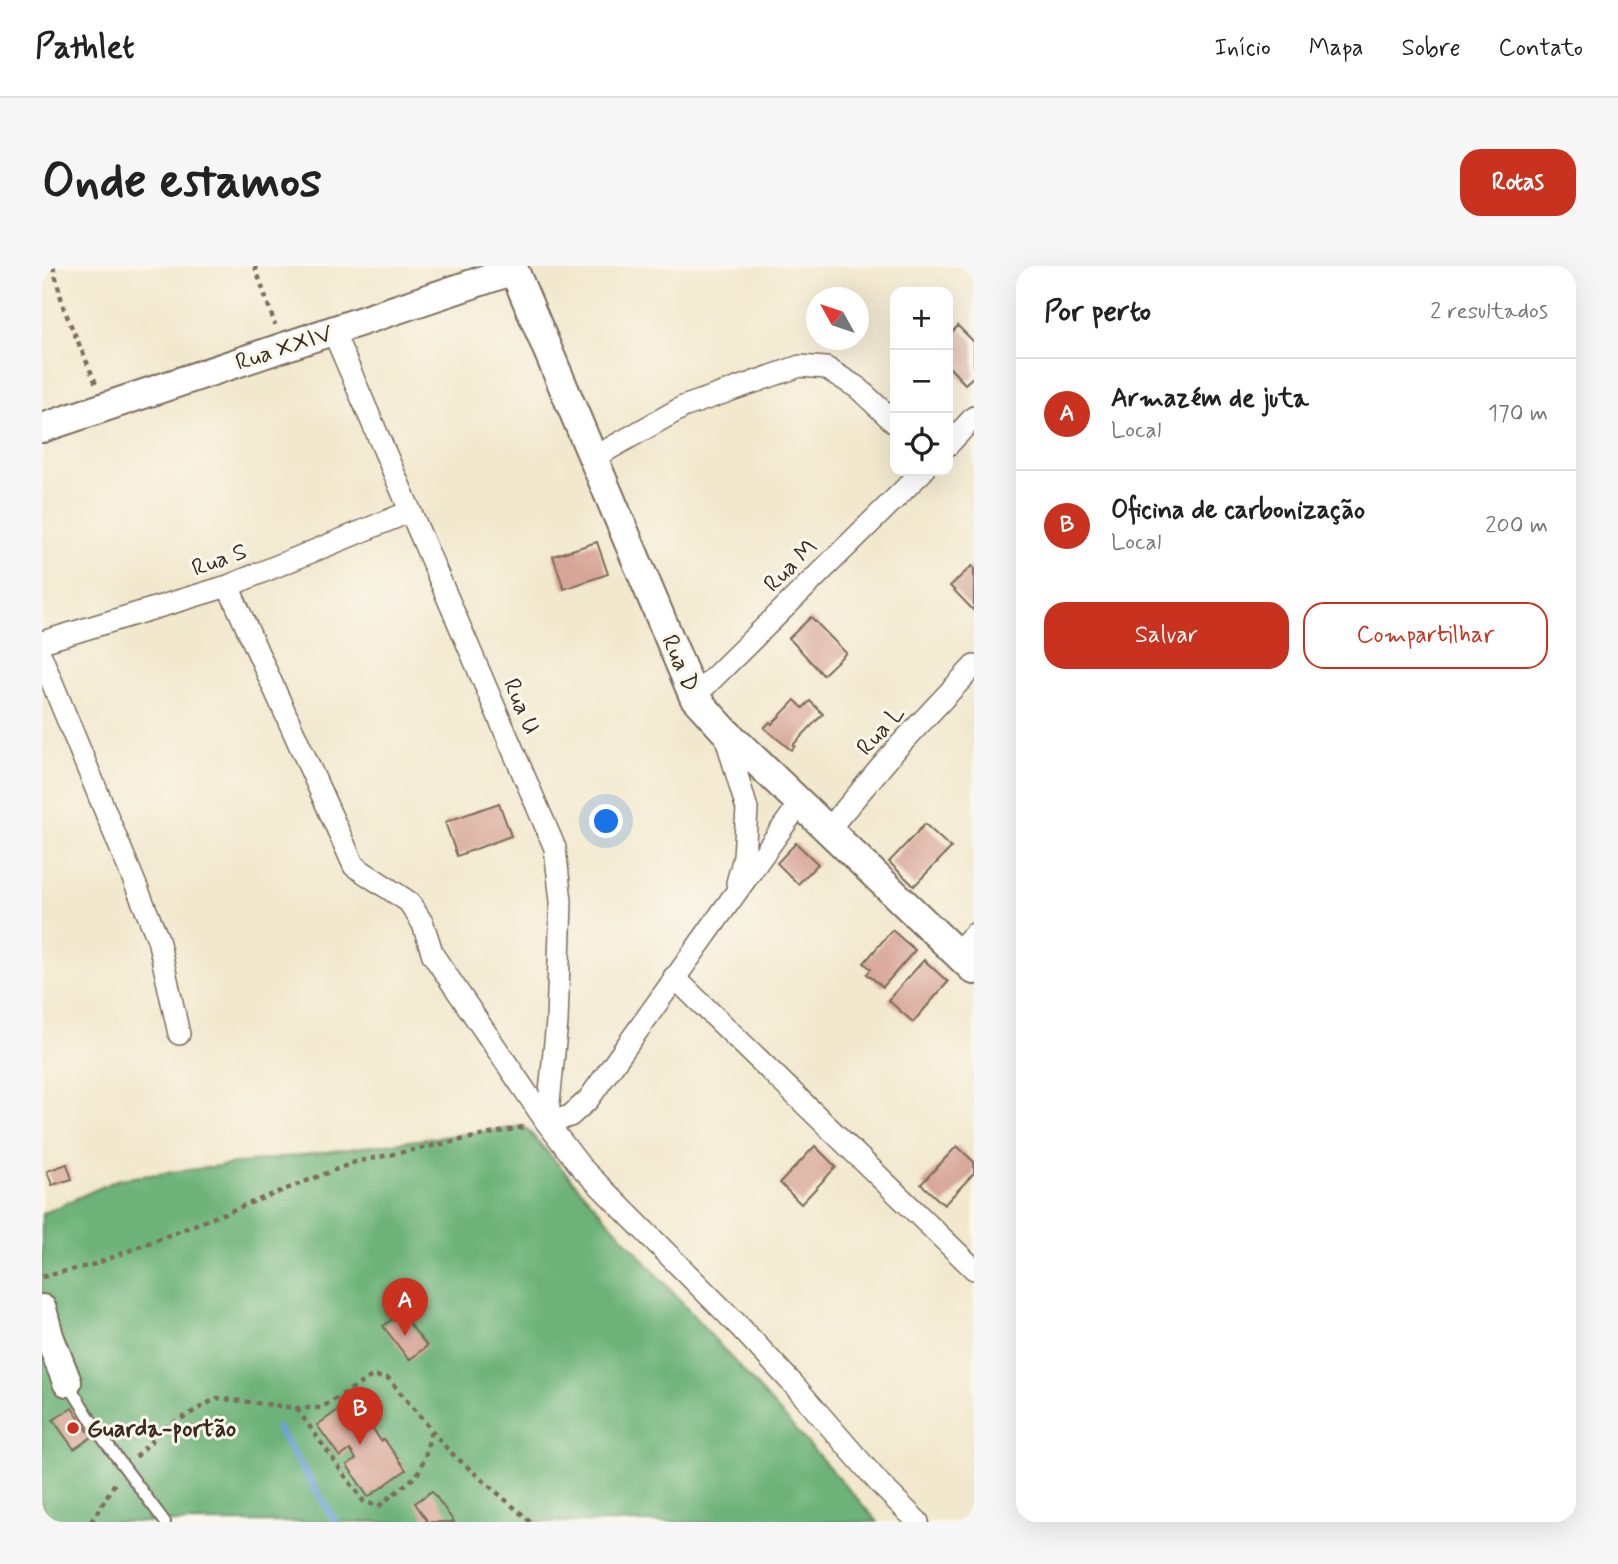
<!DOCTYPE html>
<html lang="pt">
<head>
<meta charset="utf-8">
<style>
  :root { --surface:#fff; --page:#f6f6f6; --text:#222; --muted:#767676; --line:#e0e0e0; --accent:#c8321e }
  body { margin:0; font-family:Mynerve,sans-serif; background:var(--page); color:var(--text) }
  .controls { position:absolute; right:21px; top:21px; display:grid; overflow:hidden; border-radius:14px; box-shadow:0 7px 28px #0002 }
  .controls button { width:63px; height:63px; display:grid; place-items:center; padding:0; border:0; border-bottom:2px solid var(--line); background:var(--surface); color:var(--text); font:35px sans-serif }
  .compass { position:absolute; left:764px; top:21px; width:63px; height:63px; border-radius:50%; background:var(--surface); box-shadow:0 7px 28px #0002; rotate:310deg }
  .you { position:absolute; left:565px; top:556px; width:24px; height:24px; margin:-18px; border:5px solid #fff; border-radius:50%; background:#1a73e8; box-shadow:0 0 0 10px #1a73e833 }
  .badge { display:grid; place-items:center; width:46px; height:46px; border-radius:50%; background:var(--accent); color:#fff; font-size:23px; font-weight:700 }
  .pin { position:absolute; translate:-50% -58px; filter:drop-shadow(0 2px 4px #0008) }
  .pin::after { content:''; position:absolute; top:37px; width:24px; height:21px; background:inherit; clip-path:polygon(0 0,100% 0,50% 100%) }
  .list { margin:0; padding:0; list-style:none }
  h2 { display:flex; justify-content:space-between; align-items:center; height:91px; margin:0; padding:0 28px; font-size:30px }
  h2 small { font-size:23px; font-weight:400; color:var(--muted) }
  .list li { display:grid; grid-template-columns:46px 1fr auto; gap:21px; align-items:center; box-sizing:border-box; height:112px; padding:0 28px; border-top:2px solid var(--line) }
  .list b { display:block; font-size:26px; white-space:nowrap }
  .list p { margin:0; font-size:23px; white-space:nowrap; color:var(--muted) }
  .list em { font-size:23px; font-style:normal; color:var(--muted) }
  .actions { display:flex; gap:14px; padding:21px 28px }
  .actions a { flex:1; padding:16px 0; border:2px solid var(--accent); border-radius:21px; text-align:center; font-size:24px; color:var(--accent) }
  .actions .main { background:var(--accent); color:#fff }
  .icon { flex:none; width:38px; height:38px; fill:none; stroke:currentColor; stroke-width:2; stroke-linecap:round; stroke-linejoin:round }
  .map { position:relative; flex:none; width:932px; height:1256px; overflow:hidden; border-radius:21px }
  header { display:flex; align-items:center; gap:42px; box-sizing:border-box; height:98px; padding:0 35px; background:var(--surface); border-bottom:2px solid var(--line) }
  header strong { font-size:33px }
  nav { display:flex; gap:38px; margin-inline-start:auto; font-size:24px }
  .intro { display:flex; align-items:center; justify-content:space-between; box-sizing:border-box; height:168px; padding:0 42px }
  h1 { margin:0; font-size:49px }
  .button { padding:18px 32px; border-radius:21px; background:var(--accent); color:#fff; font-size:24px; font-weight:700 }
  main { display:flex; gap:42px; padding:0 42px }
  aside { flex:1; background:var(--surface); border-radius:21px; box-shadow:0 7px 28px #0002 }
  .map>svg:first-child { display:block }
  .forest { fill:#6db278; stroke:#546e4b; stroke-width:2 }
  .lines { fill:none; stroke-linecap:round; stroke-linejoin:round }
  .stream { stroke:#6fa0da; stroke-width:7 }
  .building { fill:#d7a597 }
  .lane-casing { stroke:#7b6c5c; stroke-width:14 }
  .street-casing { stroke:#7b6c5c; stroke-width:24 }
  .secondary-casing { stroke:#7b6c5c; stroke-width:32 }
  .path { stroke:#7b6c5c; stroke-width:4.5; stroke-dasharray:5 5; stroke-linecap:butt }
  .lane { stroke:#fff; stroke-width:10 }
  .street { stroke:#fff; stroke-width:21 }
  .secondary { stroke:#fff; stroke-width:28 }
  .poi-dot { fill:#c8321e; stroke:#fbf7ec; stroke-width:2.5 }
  .labels { text-anchor:middle; stroke-width:6; stroke-linejoin:round; paint-order:stroke }
  .street-label { font-size:24px; fill:#3b2a1e; stroke:#fbf7ec }
  .poi-label { font-size:24px; font-weight:bold; fill:#3b2a1e; stroke:#fbf7ec; text-anchor:start }
</style>
</head>
<body>
<header>
<strong>Pathlet</strong>
<nav><a>Início</a><a>Mapa</a><a>Sobre</a><a>Contato</a></nav>
</header>
<div class="intro"><h1>Onde estamos</h1><a class="button">Rotas</a></div>
<main>
<div class="map">
<svg width="932" height="1256" viewBox="0 0 932 1256">
  <rect width="100%" height="100%" fill="#fbf7ec"/>
  <filter id="ink" filterUnits="userSpaceOnUse"><feTurbulence type="fractalNoise" baseFrequency=".0143" numOctaves="2"/><feDisplacementMap in="SourceGraphic" scale="14" xChannelSelector="R" yChannelSelector="G"/><feConvolveMatrix kernelMatrix="1 2 1 2 8 2 1 2 1" color-interpolation-filters="sRGB"/></filter>
  <filter id="wash" filterUnits="userSpaceOnUse"><feTurbulence type="fractalNoise" baseFrequency=".00686" numOctaves="4" result="noise"/><feDisplacementMap in="SourceGraphic" scale="28" xChannelSelector="R" yChannelSelector="G"/><feGaussianBlur stdDeviation="1.57" result="paint"/><feColorMatrix in="noise" values="0 0 0 0 0 0 0 0 0 0 0 0 0 0 0 0 0 1.4 0 .05"/><feComposite in="paint" operator="in"/></filter>
  <g filter="url(#wash)">
    <rect width="100%" height="100%" fill="#f2e8ce"/>
    <!-- forest -->
    <path class="forest" d="M482,860l354,396h-836v-308l77,-35z"/>
    <g class="lines">
      <!-- stream -->
      <path class="stream" d="M235,1162l59,94"/>
    </g>
    <g id="blocks">
      <!-- building -->
      <path class="building" d="M916,60l16,16v34l-9,8 -17,-18v-30z
        M555,276l11,32 -44,15 -11,-33z
        M930,300l2,2v43l-24,-25z
        M769,351l35,36 -23,22 -34,-37z
        M753,434l8,8 7,-7 13,13 -30,31 2,1 -4,4 -27,-22 6,-6 2,2z
        M457,537l12,33 -54,20 -12,-34z
        M883,558l26,24 -37,38 -25,-24z
        M754,577l22,21 -20,20 -21,-21z
        M850,664l23,20 -32,37 -16,-13 4,-5 -7,-6z
        M882,694l24,22 -35,40 -25,-22z
        M773,880l21,21 -35,37 -21,-21z
        M915,880l17,16v11l-30,32 -23,-21z
        M25,898l5,15 -20,6 -5,-14z
        M359,1047l26,33 -18,14 -26,-34z
        M312,1133l27,42 3,-2 22,31 -38,27 -21,-32 9,-6 -6,-9 -10,7 -23,-32z
        M30,1142l20,29 -18,12 -21,-29z
        M390,1225l22,31h-26l-13,-19z"/>
    </g>
  </g>
  <g filter="url(#ink)">
    <use href="#blocks" fill-opacity="0" stroke="#7b6c5c" stroke-width="2"/>
    <g class="lines">
      <!-- lane casing -->
      <g class="lane-casing">
        <path id="lane" d="M25,1116l34,54 64,86"/>
      </g>
      <!-- street casing -->
      <g class="street-casing">
        <path id="street" d="M291,65l222,517 6,53 -4,121 -10,101
          M906,179l26,-28
          M551,192l90,-51 117,-41 26,2 32,20 37,35
          M186,320l126,280 55,36 14,22 10,31 114,168 34,44 159,160 54,58 86,99 38,38
          M0,376l186,-56 181,-74
          M0,392l116,281 21,95
          M652,431l229,-226
          M682,465l23,78 -3,48 -7,26
          M786,564l70,-83 76,-81
          M914,687l18,-19
          M632,711l300,292
          M505,857l23,-7 18,-16 212,-297"/>
      </g>
      <!-- secondary casing -->
      <g class="secondary-casing">
        <path id="secondary" d="M0,162l472,-158 180,427 30,33 250,240
          M0,1043l7,27 18,46"/>
      </g>
      <!-- path -->
      <path class="path" d="M11,0l11,43 33,77
        M213,0l20,59
        M0,1011l53,-13 260,-102 169,-35
        M255,1143l67,93 15,4 38,-31 8,-18 6,-27
        M94,1191l27,-28 54,-31 79,10h25l51,-32 16,2 61,73 82,71
        M49,1256l26,-42"/>
      <!-- lane -->
      <use href="#lane" class="lane"/>
      <!-- street -->
      <use href="#street" class="street"/>
      <!-- secondary -->
      <use href="#secondary" class="secondary"/>
    </g>
  </g>
  <!-- markers -->
  <circle class="poi-dot" cx="31" cy="1162" r="7"/>
  <g class="labels">
    <!-- street labels -->
    <g class="street-label">
      <text transform="translate(242 81) rotate(-18)" y="8">Rua XXIV</text>
      <text transform="translate(177 293) rotate(-20)" y="8">Rua S</text>
      <text transform="translate(748 299) rotate(-45)" y="8">Rua M</text>
      <text transform="translate(639 397) rotate(66)" y="8">Rua D</text>
      <text transform="translate(480 440) rotate(67)" y="8">Rua U</text>
      <text transform="translate(838 464) rotate(-48)" y="8">Rua L</text>
    </g>
    <!-- poi labels -->
    <g class="poi-label">
      <text x="45" y="1170">Guarda-portão</text>
    </g>
  </g>
</svg>
<div class="controls">
<button>+</button>
<button>−</button>
<button><svg class="icon" aria-label="locate" viewBox="0 0 24 24"><circle cx="12" cy="12" r="6"/><path d="M12 2v4M12 18v4M2 12h4M18 12h4"/></svg></button>
</div>
<svg class="compass" viewBox="-18 -18 36 36"><path d="M0-13l5 13h-10z" fill="#e53935"/><path d="M0 13l5-13h-10z" fill="#767676"/></svg>
<div class="you"></div>
<div class="pin badge" style="left:363px;top:1070px">A</div>
<div class="pin badge" style="left:318px;top:1179px">B</div>
</div>
<aside>
<h2>Por perto<small>2 resultados</small></h2>
<ul class="list">
<li><span class="badge">A</span><div><b>Armazém de juta</b><p>Local</p></div><em>170 m</em></li>
<li><span class="badge">B</span><div><b>Oficina de carbonização</b><p>Local</p></div><em>200 m</em></li>
</ul>
<div class="actions"><a class="main">Salvar</a><a>Compartilhar</a></div>
</aside>
</main>
</body>
</html>
